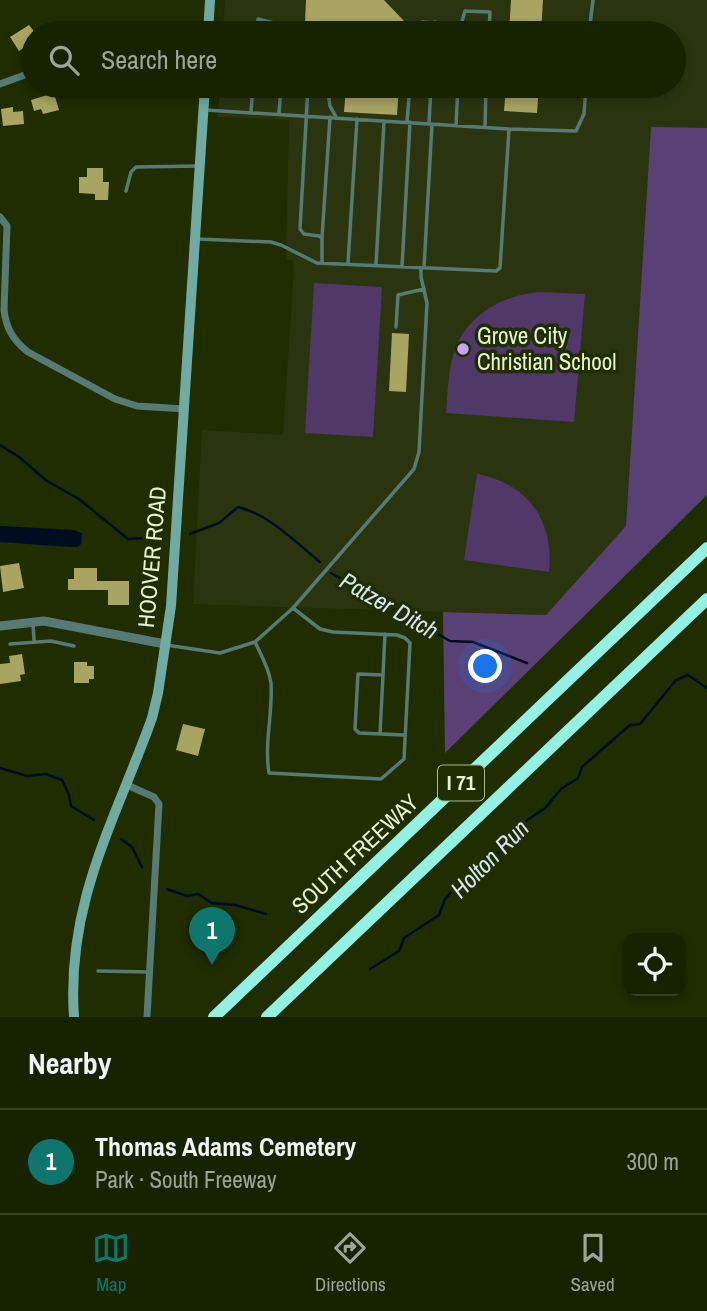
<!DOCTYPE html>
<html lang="en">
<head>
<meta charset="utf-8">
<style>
  :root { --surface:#172200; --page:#242f0f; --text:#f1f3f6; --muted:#9ea499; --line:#363f22; --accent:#0f766e }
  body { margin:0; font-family:"Archivo Narrow",sans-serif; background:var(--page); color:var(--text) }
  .controls { position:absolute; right:21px; bottom:21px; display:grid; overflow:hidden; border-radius:14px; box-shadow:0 4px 10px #0003 }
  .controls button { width:63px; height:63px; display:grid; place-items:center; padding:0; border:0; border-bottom:2px solid var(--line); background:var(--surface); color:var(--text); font:35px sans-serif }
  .you { position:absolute; left:486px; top:667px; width:24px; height:24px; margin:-18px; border:5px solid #fff; border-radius:50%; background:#1a73e8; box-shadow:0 0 0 10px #1a73e833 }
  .badge { display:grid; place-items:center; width:46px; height:46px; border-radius:50%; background:var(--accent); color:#fff; font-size:23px; font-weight:700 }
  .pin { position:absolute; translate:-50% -58px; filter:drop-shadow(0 2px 4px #0008) }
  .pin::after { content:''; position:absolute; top:37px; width:24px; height:21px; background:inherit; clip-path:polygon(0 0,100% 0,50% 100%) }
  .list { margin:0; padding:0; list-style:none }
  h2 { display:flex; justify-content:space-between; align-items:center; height:91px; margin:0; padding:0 28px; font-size:30px }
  h2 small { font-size:23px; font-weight:400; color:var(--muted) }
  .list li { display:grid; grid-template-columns:46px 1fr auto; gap:21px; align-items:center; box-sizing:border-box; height:105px; padding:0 28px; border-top:2px solid var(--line) }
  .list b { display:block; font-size:26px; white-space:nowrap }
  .list p { margin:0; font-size:23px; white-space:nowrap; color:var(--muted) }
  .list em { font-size:23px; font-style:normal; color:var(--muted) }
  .icon { flex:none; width:38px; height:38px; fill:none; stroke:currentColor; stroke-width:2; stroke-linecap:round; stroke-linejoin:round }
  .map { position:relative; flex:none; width:707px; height:1017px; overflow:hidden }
  .search { position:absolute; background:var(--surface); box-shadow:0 4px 10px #0003; left:21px; right:21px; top:21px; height:77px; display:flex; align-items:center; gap:18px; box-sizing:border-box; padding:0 24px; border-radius:38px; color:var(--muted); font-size:26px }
  .sheet { height:196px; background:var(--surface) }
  nav { display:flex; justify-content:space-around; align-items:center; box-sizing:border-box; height:98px; border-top:2px solid var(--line); background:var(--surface); font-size:19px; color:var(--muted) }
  nav a { display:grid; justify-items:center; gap:4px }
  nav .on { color:var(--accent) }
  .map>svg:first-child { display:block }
  .built { fill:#2a3510 }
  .green { fill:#503869 }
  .forest { fill:#5a4175 }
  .water { fill:#000d21 }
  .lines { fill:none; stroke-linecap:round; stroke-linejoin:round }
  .stream { stroke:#000d21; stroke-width:2.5 }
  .building { fill:#a8a462 }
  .service { stroke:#577a75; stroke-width:3.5 }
  .minor { stroke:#577a75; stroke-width:7 }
  .tertiary { stroke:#577a75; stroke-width:9 }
  .secondary { stroke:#70aaa2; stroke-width:10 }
  .motorway { stroke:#94f0e3; stroke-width:12 }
  .poi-dot { fill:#c7a6ef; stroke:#1f2d00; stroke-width:2.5 }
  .labels { text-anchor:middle; stroke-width:7; stroke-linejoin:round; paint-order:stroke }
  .shield { fill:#1f2d00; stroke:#aab893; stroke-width:2 }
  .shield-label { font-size:21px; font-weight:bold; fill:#e6f3d2 }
  .poi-label { font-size:23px; fill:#e6f3d2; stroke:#1f2d00; text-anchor:start }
  .street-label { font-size:23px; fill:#e6f3d2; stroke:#1f2d00 }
  .water-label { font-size:24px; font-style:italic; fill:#d8e6f3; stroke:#1f2d00 }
</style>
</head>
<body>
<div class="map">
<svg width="707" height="1017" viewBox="0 0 707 1017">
  <rect width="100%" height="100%" fill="#1f2d00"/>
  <!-- built -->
  <path class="built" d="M225,0h482v128h-56l-25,398 -80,89 -353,-11 9,-174 81,5 11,-167 -1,-8h-7l3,-140 -71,-3 2,-31h454v-53h-451z"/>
  <!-- green -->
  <path class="green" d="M314,283l68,4 -9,150 -68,-4z
    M539,292l46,2 -11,128 -128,-9c2,-22 2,-46 10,-66 14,-34 48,-52 83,-55z
    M477,474c52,10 77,47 72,98l-85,-12z"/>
  <!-- forest -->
  <path class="forest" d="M651,127l56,1v367l-262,258 -2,-141 103,3 80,-89z"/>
  <!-- water -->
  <path class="water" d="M0,526l74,4 8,3 -1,11 -3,3h-8l-70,-5z"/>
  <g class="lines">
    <!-- stream -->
    <path class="stream" d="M0,445l19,12 28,24 32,18 49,40 35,-2
      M190,534l29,-11 19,-16c32,8 57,35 82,55
      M331,573l119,68 23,1 54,21
      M0,768l27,8 19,-2 16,6 7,15 2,11 23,14
      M121,839l11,8 10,20
      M167,889l20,7 11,-2 14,9 23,2 31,9
      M370,969l29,-18 5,-13 35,-23 6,-16 8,-9 10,-4 11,-11 8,-3 44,-51 19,-13 16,-19 17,-11 4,-11 48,-42 10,-1 36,-44 12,-5 19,13"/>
  </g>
  <!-- building -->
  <path class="building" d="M306,0h78l20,21 -1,12h-84v-10l-14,-1z
    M511,0h32l-2,33h-32z
    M29,25l4,5v12l-14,9 -9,-14z
    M346,86h53l-2,29 -53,-3z
    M506,86h33l-2,27 -33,-2z
    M54,93l5,17 -16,4 -2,-5 -7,2 -3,-11z
    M13,107v5l10,-1 1,13 -21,2 -2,-17z
    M87,168h16v14h6l-1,18h-13v-6l-16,-1v-16h8z
    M392,333l17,1 -3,58 -17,-1z
    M19,563l5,25 -21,4 -3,-26z
    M74,568h23v13h32v24h-21v-15h-40v-11h6z
    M22,654l3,20 -5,1 1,6 -21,3v-20l10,-1 -1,-7z
    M74,662h13v4h7v13h-5v4h-15z
    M183,724l22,5 -7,27 -22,-6z"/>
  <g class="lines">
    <!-- service -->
    <path class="service" d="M257,33l1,-14 24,6 8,7 6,1
      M414,33l1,-8 8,-3 38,3 4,-14 25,1 -1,21
      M434,33l1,-11
      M461,33v-8
      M589,33l4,-33
      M308,86l-8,143 4,5 15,2 3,2v25
      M327,86l3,20 6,11
      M206,110l303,19 67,2 8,-17 2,-28
      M251,112l2,-26
      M279,113l2,-27
      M407,122l3,-36
      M429,124l2,-38
      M456,125l2,-39
      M485,127l1,-41
      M126,191l5,-19 5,-5 62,-1
      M322,238l8,-121
      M197,239l74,3 10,3 36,18 179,8 4,-3 9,-139
      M348,263l9,-144
      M376,265l8,-144
      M402,267l8,-145
      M424,268l8,-144
      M396,327l2,-32 26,-6
      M33,623l1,17
      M385,634l-2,41 -25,-1 -3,55 4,4 45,2
      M255,642c6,13 14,26 16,41 2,30 -7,60 -2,90l112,6 23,-20 6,-116 -5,-5 -8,-3 -64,-3 -13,-3 -27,-21
      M10,644l41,-3 23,5
      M166,645l54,8 35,-11 38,-34 121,-139 5,-17 8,-149 -6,-26v-9
      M380,734l3,-59
      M98,971l51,1"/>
    <!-- minor -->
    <path class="minor" d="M103,33l39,-5 66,4
      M0,84l33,-12
      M0,217l7,9 -3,84c2,18 9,30 24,42l87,47 22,7 48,3
      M127,785l27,12 5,7 -12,213"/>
    <!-- tertiary -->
    <path class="tertiary" d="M0,626l44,-5 121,23"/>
    <!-- secondary -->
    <path class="secondary" d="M208,33l2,-33
      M74,1017c-8,-114 41,-196 78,-299l6,-25 13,-87 34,-520"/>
    <!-- motorway -->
    <path class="motorway" d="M214,1017l493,-469
      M267,1017l440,-418"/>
  </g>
  <!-- markers -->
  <circle class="poi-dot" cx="463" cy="349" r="7"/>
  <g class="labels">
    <!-- shield labels -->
    <rect class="shield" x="438" y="765.5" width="46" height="35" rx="5"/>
    <g class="shield-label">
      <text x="461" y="790">I 71</text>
    </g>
    <!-- poi labels -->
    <g class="poi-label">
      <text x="477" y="344">Grove City<tspan x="477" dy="26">Christian School</tspan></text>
    </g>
    <!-- street labels -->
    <g class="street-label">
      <text transform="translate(152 557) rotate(-85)" y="8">HOOVER ROAD</text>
      <text transform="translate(355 854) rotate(-43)" y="8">SOUTH FREEWAY</text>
    </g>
    <!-- water labels -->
    <g class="water-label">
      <text transform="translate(389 606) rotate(30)" y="8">Patzer Ditch</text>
      <text transform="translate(490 859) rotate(-45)" y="8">Holton Run</text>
    </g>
  </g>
</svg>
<div class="controls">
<button><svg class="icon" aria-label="locate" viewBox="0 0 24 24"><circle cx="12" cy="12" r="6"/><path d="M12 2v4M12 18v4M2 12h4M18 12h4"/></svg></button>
</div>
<div class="you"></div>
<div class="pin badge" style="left:212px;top:965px">1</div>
<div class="search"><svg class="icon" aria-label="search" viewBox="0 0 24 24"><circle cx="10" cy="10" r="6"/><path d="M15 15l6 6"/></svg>Search here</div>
</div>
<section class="sheet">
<h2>Nearby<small></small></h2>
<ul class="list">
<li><span class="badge">1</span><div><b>Thomas Adams Cemetery</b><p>Park · South Freeway</p></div><em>300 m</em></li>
</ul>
</section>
<nav>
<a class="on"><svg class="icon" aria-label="map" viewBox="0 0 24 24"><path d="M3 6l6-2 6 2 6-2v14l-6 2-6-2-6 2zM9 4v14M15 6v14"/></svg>Map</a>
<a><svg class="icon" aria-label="directions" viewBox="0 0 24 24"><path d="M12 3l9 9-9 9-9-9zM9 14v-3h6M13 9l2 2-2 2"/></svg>Directions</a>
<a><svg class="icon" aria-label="saved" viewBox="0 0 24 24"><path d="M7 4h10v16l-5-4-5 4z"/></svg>Saved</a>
</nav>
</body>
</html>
